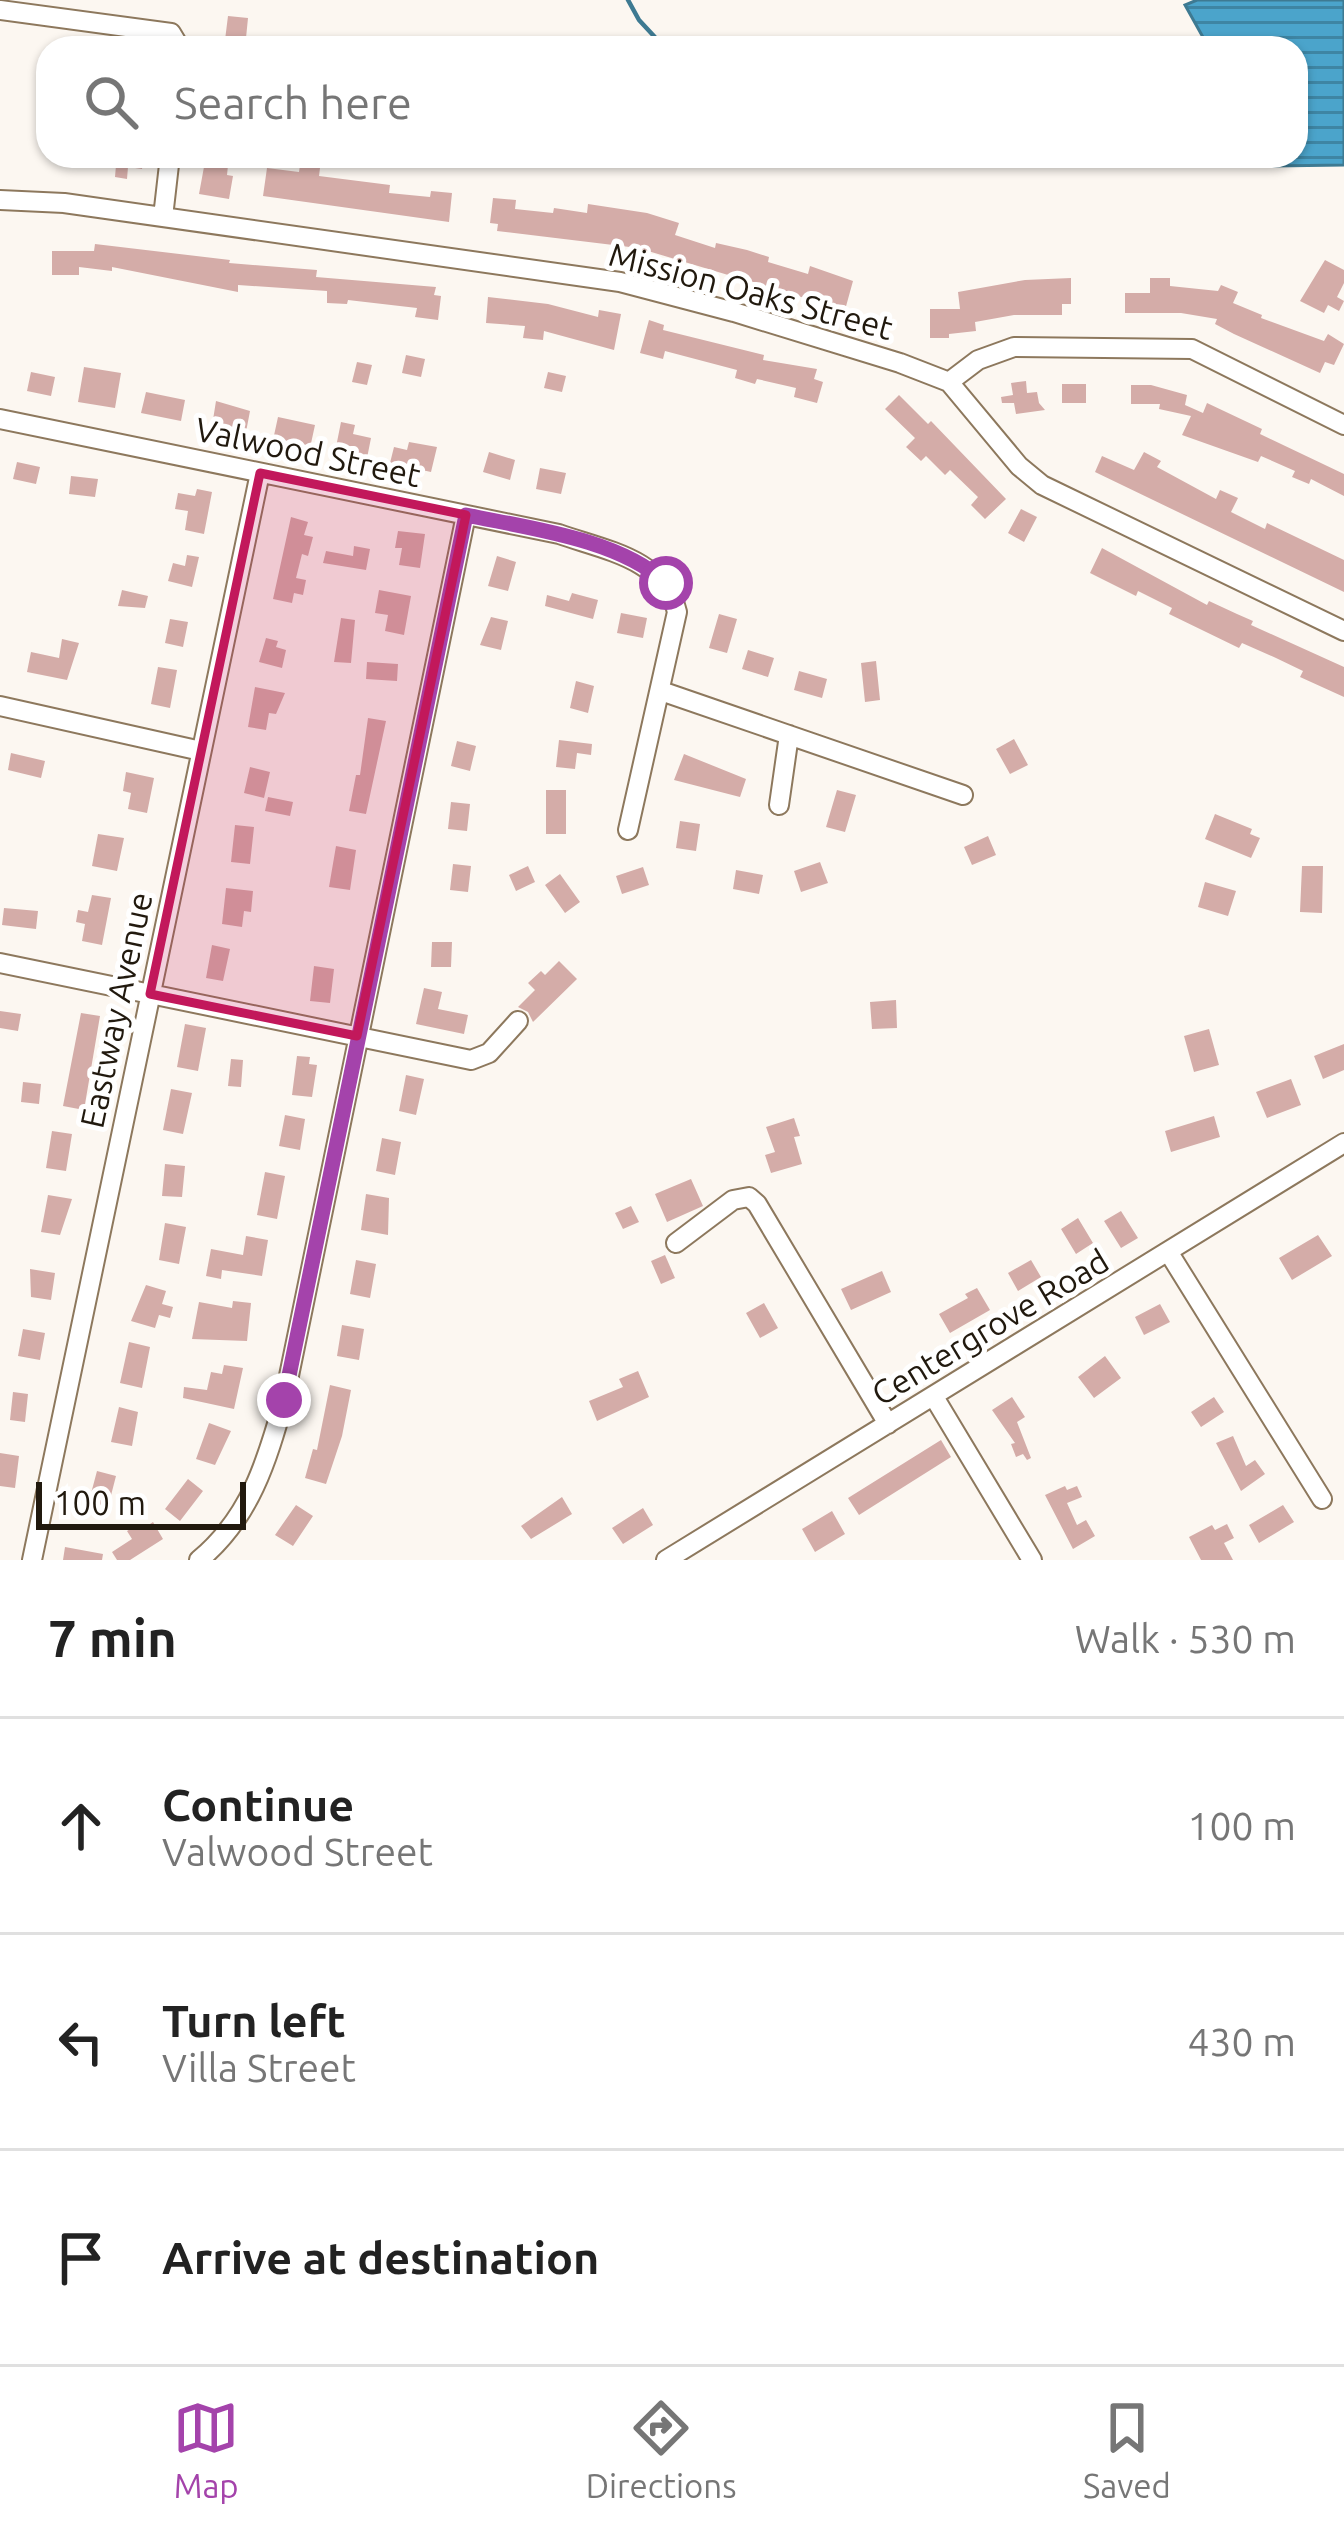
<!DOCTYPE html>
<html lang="en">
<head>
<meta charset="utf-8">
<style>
  :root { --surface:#fff; --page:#f2f2f2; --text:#222; --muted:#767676; --line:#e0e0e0; --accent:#a443ab }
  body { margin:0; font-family:Ubuntu,sans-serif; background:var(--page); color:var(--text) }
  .scale { position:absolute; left:36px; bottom:30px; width:210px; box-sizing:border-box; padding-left:12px; border:6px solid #21190e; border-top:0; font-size:33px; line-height:42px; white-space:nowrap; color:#21190e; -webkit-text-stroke:9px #fff; paint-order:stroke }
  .stop { position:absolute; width:36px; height:36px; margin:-27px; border:9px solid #a443ab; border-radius:50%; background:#fff }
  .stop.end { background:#a443ab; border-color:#fff; box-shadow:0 3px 12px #0008 }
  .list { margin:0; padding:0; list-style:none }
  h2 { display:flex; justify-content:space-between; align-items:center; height:156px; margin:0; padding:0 48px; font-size:51px }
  h2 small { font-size:39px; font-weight:400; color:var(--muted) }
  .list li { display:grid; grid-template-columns:78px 1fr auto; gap:36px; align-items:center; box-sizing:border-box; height:216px; padding:0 48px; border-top:3px solid var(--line) }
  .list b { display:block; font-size:45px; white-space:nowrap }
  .list p { margin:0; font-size:39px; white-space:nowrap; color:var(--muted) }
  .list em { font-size:39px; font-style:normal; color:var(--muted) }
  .icon { flex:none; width:66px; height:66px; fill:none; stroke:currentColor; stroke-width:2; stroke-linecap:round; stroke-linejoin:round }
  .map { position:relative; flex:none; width:1344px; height:1560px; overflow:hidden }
  .search { position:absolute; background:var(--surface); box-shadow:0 3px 9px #0004; left:36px; right:36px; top:36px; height:132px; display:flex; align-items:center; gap:30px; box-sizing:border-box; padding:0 42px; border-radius:36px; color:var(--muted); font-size:45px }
  .sheet { height:804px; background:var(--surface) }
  nav { display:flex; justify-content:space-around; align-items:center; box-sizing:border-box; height:168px; border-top:3px solid var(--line); background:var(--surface); font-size:33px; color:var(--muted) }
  nav a { display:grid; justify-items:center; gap:6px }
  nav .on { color:var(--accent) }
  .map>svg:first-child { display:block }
  .water { fill:url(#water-rules); stroke:#3e7a92; stroke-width:3 }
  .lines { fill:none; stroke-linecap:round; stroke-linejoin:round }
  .stream { stroke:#3e7a92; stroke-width:4.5 }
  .building { fill:#d4aca8 }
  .minor-casing { stroke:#8d785d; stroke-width:22 }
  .minor { stroke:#fff; stroke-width:18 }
  .route { stroke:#a443ab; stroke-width:15 }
  .marked { fill:#c2185b; fill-opacity:0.2; stroke:#c2185b; stroke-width:9; stroke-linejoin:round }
  .labels { text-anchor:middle; stroke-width:10; stroke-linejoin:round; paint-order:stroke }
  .street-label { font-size:33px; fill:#21190e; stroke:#fff }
</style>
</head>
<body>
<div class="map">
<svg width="1344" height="1560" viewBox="0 0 1344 1560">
  <defs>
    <pattern id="water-rules" width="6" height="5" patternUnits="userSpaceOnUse" patternTransform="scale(3)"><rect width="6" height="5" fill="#4ba4cb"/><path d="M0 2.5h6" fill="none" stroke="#3e85a3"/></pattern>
  </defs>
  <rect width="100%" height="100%" fill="#fcf7f1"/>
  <!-- water -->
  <path class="water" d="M1197,0h147v165l-72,1 -20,-10h44v-108h-87l-24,-43z"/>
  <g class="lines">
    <!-- stream -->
    <path class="stream" d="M628,0l11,20 26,28"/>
  </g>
  <!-- building -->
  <path class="building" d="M228,16l20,2 -3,30h-21z
    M100,156h44l-2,13 -14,-2 -1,12 -12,-2 1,-12 -17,-2z
    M206,156h23l-2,19 6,1 -4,23 -30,-5z
    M300,165l20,3 -1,8 71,9 -1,8 41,4 1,-6 21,2 -3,29 -186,-26 4,-28 32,4z
    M493,198l23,2 -1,9 38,4 1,-5 33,5 1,-9 59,9 32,10 -4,12 40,13 1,-5 31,7 22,7 -1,5 40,12 2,-8 43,15 -8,29 -207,-62 -141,-17 1,-7 -8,-1z
    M95,244l135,16 -1,3 88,7 -1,7 120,10 -2,8 7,1 -3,24 -23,-3 2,-9 -69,-8 -1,4 -20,-1v-12l-89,-6v7l-126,-25v4l-33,-4v8h-27v-24h42z
    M1325,260l19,10v13l-7,14 7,4 -5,10 -11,-6 -4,8 -24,-12z
    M1071,278v26h-9v11h-48l-39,7 1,9 -27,3v4h-19v-29h30l-2,-17 67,-12z
    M1150,278h20v8l48,5 3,-6 17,7 -5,11 29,12 -1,3 63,23 4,-7 16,10 -10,21 -9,-3 -5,11 -86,-39 -19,-10 2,-5 -36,-6h-56v-20h25z
    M488,297l60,7 50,13 1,-7 22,4 -7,36 -70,-19 -1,9 -20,-2 2,-12 -39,-3z
    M649,320l15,5 -1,5 101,25 -1,5 54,9 -3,10 9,3 -6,21 -23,-6 2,-9 -39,-9 -2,5 -20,-6 2,-8 -72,-19 -2,8 -23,-6z
    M406,355l19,4 -4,18 -19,-4z
    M357,362l15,3 -5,20 -15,-3z
    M84,367l37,6 -6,35 -37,-6z
    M31,372l24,5 -4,19 -24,-5z
    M548,372l18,4 -4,16 -18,-4z
    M1026,381l1,12 10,-1 2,11 6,7 -29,4 -2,-11h-12l-1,-6 12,-2 -2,-12z
    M1062,384h24v19h-24z
    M1131,385h20l36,10 -2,10 18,8 4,-10 55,26 -2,5 84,40v22l-33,-17 -2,5 -17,-7 3,-6 -34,-15 -3,6 -76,-27 9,-19 -32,-7 1,-5h-29z
    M146,392l39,8 -4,21 -40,-8z
    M899,395l29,29 3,-3 75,78 -21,20 -14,-14 7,-8 -28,-27 -5,5 -19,-19 -5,5 -15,-14 9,-9 -30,-29z
    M216,401l34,10 -4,21 -34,-6z
    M278,417l37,8 -5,23 -37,-8z
    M341,422l14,3 -2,9 18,4 -4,20 -32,-6z
    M409,442l28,5 -6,25 -41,-9 4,-16 13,3z
    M489,452l26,8 -5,20 -27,-8z
    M1144,452l17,9 -4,6 59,32 4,-9 18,8 -7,14 34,17 2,-6 77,37v32l-249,-120 7,-16 32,14z
    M17,462l23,5 -4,17 -23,-5z
    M540,468l26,5 -5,21 -25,-5z
    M71,476l27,3 -3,18 -26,-3z
    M197,489l15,3 -8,42 -19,-4 3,-19 -13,-2 3,-16 17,3z
    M1021,509l16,8 -13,25 -16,-9z
    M291,517l17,5 -4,13 9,2 -5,19 -6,-2 -6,24 10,2 -3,15 -9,-2 -2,10 -19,-4z
    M398,531l27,3 -5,34 -21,-3 3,-17h-7z
    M354,546l16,3 -4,21 -43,-7 3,-12 27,5z
    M1102,548l105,57 2,-4 28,13 16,7 -2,4 93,42v30l-44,-20 3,-6 -27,-13 -34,-15 -3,5 -70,-34 3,-6 -34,-17 -2,5 -46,-23z
    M187,555l12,2 -7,30 -24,-6 5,-18 12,3z
    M497,556l19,6 -8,29 -20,-5z
    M122,590l26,6 -3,12 -27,-2z
    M379,590l32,6 -7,39 -19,-4 3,-16 -13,-2z
    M572,593l26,7 -5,19 -48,-13 2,-11 22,6z
    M621,613l26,5 -4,20 -26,-5z
    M719,614l18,5 -10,34 -18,-5z
    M491,617l17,4 -7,29 -21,-5z
    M341,618l14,2 -4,43 -17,-1z
    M170,619l18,3 -5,25 -18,-4z
    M266,638l12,3 -2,6 10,3 -4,18 -23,-6z
    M62,639l17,4 -12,37 -40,-8 4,-20 28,6z
    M748,650l26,8 -6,19 -26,-8z
    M876,661l4,39 -15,2 -4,-39z
    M367,662l31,2 -1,17 -31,-2z
    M158,667l19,3 -7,38 -19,-4z
    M799,671l28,8 -5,19 -28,-8z
    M576,681l18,5 -6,27 -18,-5z
    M255,687l30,6 -9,21 -7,-1 -3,17 -18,-3z
    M368,718l18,3 -20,93 -17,-3 7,-36h4z
    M1014,739l14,26 -18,9 -14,-25z
    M559,740l33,4 -1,11 -14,-2 -2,16 -19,-2z
    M457,741l19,5 -6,25 -19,-5z
    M11,753l34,8 -4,17 -33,-8z
    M684,754l62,25 -6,18 -66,-17z
    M250,767l20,5 -6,26 -20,-5z
    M126,772l28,6 -7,35 -19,-4 3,-16 -8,-2z
    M546,790h20v44h-20z
    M837,790l19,5 -11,37 -19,-5z
    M268,797l25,5 -3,14 -25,-5z
    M451,802l19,2 -3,27 -19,-2z
    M1215,814l37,15 -2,5 10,4 -9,20 -46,-19z
    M680,821l20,3 -4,27 -20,-3z
    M235,825l19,2 -4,37 -19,-2z
    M98,834l26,4 -7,33 -25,-5z
    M988,836l8,19 -24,10 -8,-18z
    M336,846l20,4 -6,40 -21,-3z
    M820,862l8,21 -27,9 -7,-21z
    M453,864l18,2 -3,26 -18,-2z
    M528,866l7,16 -19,9 -7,-16z
    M1302,866h21l-1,47 -22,-1z
    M643,867l6,18 -27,9 -6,-18z
    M736,870l27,5 -4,19 -26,-5z
    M560,874l20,28 -15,11 -20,-28z
    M1205,882l31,9 -8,25 -30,-9z
    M226,888l27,3 -2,21 -7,-1 -2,16 -20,-3z
    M92,895l19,3 -9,47 -20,-4 3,-17 -9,-2 2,-12 10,2z
    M4,908l34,3 -2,18 -34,-4z
    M432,942h20l-1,25h-20z
    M212,945l18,4 -7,32 -17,-3z
    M559,961l18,18 -44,43 -5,-10 -10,-5 17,-17 -7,-7 13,-12 4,4z
    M314,966l20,3 -4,34 -20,-2z
    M424,988l18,4 -4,17 30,6 -4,19 -48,-10z
    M896,1000l1,28 -25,1 -2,-27z
    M0,1011l21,3 -3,17 -18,-3z
    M81,1013l19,3 -16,94 -21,-4z
    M185,1024l21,4 -8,43 -21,-4z
    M1209,1029l10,36 -25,7 -10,-36z
    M1344,1044v26l-21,9 -9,-23z
    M297,1056l13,1 -1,7 8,1 -5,32 -20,-2z
    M231,1059l12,1 -2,27 -13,-1z
    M406,1075l18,4 -8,36 -17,-4z
    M1291,1079l10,26 -34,13 -11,-26z
    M23,1082l18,2 -2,20 -18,-2z
    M171,1089l21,4 -9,41 -20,-4z
    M285,1115l20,4 -5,31 -21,-4z
    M1214,1116l6,21 -49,15 -6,-21z
    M794,1118l6,18 -6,1 8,27 -31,9 -6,-18 10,-3 -9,-25z
    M52,1131l20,3 -6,37 -20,-3z
    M382,1138l19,4 -6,33 -19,-4z
    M165,1164l20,2 -3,31 -20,-1z
    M265,1172l20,4 -8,43 -20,-4z
    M691,1179l12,27 -36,16 -12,-28z
    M366,1194l23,4 -1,37 -27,-5z
    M48,1195l24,4 -12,36 -19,-3z
    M631,1206l8,16 -16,7 -8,-16z
    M1121,1211l17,27 -17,10 -17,-27z
    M1078,1218l15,25 -17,11 -15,-25z
    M165,1223l21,4 -7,37 -20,-4z
    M1318,1235l14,21 -40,24 -13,-22z
    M246,1236l22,4 -6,36 -40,-6 -1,9 -15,-3 5,-27 32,6z
    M665,1255l10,23 -14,6 -10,-23z
    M356,1260l20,4 -6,34 -20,-4z
    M1031,1260l10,17 -23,14 -10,-18z
    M30,1269l25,4 -4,27 -20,-3z
    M882,1271l9,21 -40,18 -10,-21z
    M146,1285l20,6 -4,13 11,3 -3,11 -11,-3 -4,13 -24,-7z
    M977,1288l13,22 -40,23 -11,-19 29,-16 -3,-4z
    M233,1301l18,2 -4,38 -55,-2 7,-37 33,6z
    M764,1303l14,25 -18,10 -14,-25z
    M1160,1304l10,18 -26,13 -9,-18z
    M342,1325l22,4 -5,31 -22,-4z
    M23,1329l22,4 -5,27 -22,-4z
    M129,1342l21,5 -8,41 -22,-5z
    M1105,1356l16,22 -27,20 -16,-21z
    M224,1365l19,3 -9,41 -51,-11 1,-11 23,3 4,-18 11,2z
    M638,1371l11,26 -52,24 -8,-20 34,-14 -4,-8z
    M330,1385l21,5 -9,46 -16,48 -21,-6 8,-29 4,1z
    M13,1392l15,2 -3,28 -15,-2z
    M1012,1397l13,20 -8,5 14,36 -4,2 -4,-6 -7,3 -5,-13 4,-1 -23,-33z
    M1214,1397l10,15 -23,15 -10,-15z
    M119,1407l19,5 -6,34 -21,-4z
    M209,1423l22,8 -16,34 -19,-6z
    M1233,1436l13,30 9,-6 10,14 -24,17 -25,-48z
    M941,1440l10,17 -92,58 -11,-17z
    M0,1453l19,3 -4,32 -15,-2z
    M97,1471l19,5 -8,31 -19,-6z
    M188,1479l15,12 -23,30 -15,-12z
    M1065,1486l2,4 10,-4 5,11 -15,6 10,22 9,-5 9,16 -22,13 -28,-54z
    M562,1497l10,17 -41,25 -10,-13z
    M296,1505l17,11 -20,30 -18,-11z
    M1283,1505l11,17 -35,21 -10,-18z
    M643,1508l10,17 -30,19 -11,-16z
    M832,1511l13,23 -30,18 -13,-23z
    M153,1522l10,17 -33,21h-13l-5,-8 20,-13 -5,-8 10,-6 4,5z
    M1227,1524l7,14 -10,5 9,17h-32l-12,-23 23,-12 3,5z
    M65,1547l38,7 -1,6h-39z"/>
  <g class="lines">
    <!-- minor casing -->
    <g class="minor-casing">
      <path id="minor" d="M0,10l171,23 9,15
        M0,200l64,3 556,79 114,30 166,51 49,19 70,84 23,19 302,146
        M163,217l7,-61
        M949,382l29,-22 36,-13 178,2 152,76
        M0,419l559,115c45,16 106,25 118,78l-49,218
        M661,691l302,104
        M0,706l201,45
        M779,805l10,-70
        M0,963l471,97 18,-7 29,-32
        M676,1243l57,-43 16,-3 8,7 131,220
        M1169,1253l153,246
        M934,1397l98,163
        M32,1560l228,-1087
        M199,1560c51,-42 68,-99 85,-160l182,-885
        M666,1560l678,-417"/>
    </g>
    <!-- minor -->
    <use href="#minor" class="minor"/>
  </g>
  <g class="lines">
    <!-- route -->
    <path class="route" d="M284,1400l182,-885c62,13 153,24 200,68"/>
  </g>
  <!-- marked area -->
  <path class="marked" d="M260,473l206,42 -109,521 -207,-42z"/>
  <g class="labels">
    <!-- street labels -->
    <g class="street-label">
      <text transform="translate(751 291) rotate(15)" y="12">Mission Oaks Street</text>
      <text transform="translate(308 452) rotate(12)" y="12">Valwood Street</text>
      <text transform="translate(116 1010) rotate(-78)" y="12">Eastway Avenue</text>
      <text transform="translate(990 1327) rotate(-31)" y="12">Centergrove Road</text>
    </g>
  </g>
</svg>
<div class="scale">100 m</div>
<div class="stop" style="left:666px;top:583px"></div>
<div class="stop end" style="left:284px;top:1400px"></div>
<div class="search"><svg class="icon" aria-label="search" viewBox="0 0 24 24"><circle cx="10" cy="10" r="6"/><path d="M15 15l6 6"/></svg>Search here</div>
</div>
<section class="sheet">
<h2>7 min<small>Walk · 530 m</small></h2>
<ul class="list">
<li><svg class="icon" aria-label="ahead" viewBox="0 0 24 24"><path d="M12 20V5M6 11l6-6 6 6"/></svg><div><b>Continue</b><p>Valwood Street</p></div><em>100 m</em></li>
<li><svg class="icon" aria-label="left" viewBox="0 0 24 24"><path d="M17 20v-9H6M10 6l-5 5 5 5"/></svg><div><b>Turn left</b><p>Villa Street</p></div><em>430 m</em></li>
<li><svg class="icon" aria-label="arrive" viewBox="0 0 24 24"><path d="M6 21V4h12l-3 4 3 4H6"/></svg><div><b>Arrive at destination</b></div></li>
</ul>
</section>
<nav>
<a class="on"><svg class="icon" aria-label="map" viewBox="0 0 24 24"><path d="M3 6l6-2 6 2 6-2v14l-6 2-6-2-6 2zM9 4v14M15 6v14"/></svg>Map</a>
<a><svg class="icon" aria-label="directions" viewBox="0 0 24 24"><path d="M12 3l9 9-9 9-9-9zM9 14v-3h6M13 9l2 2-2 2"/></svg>Directions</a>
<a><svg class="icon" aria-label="saved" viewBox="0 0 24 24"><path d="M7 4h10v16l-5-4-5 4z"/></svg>Saved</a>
</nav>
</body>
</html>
